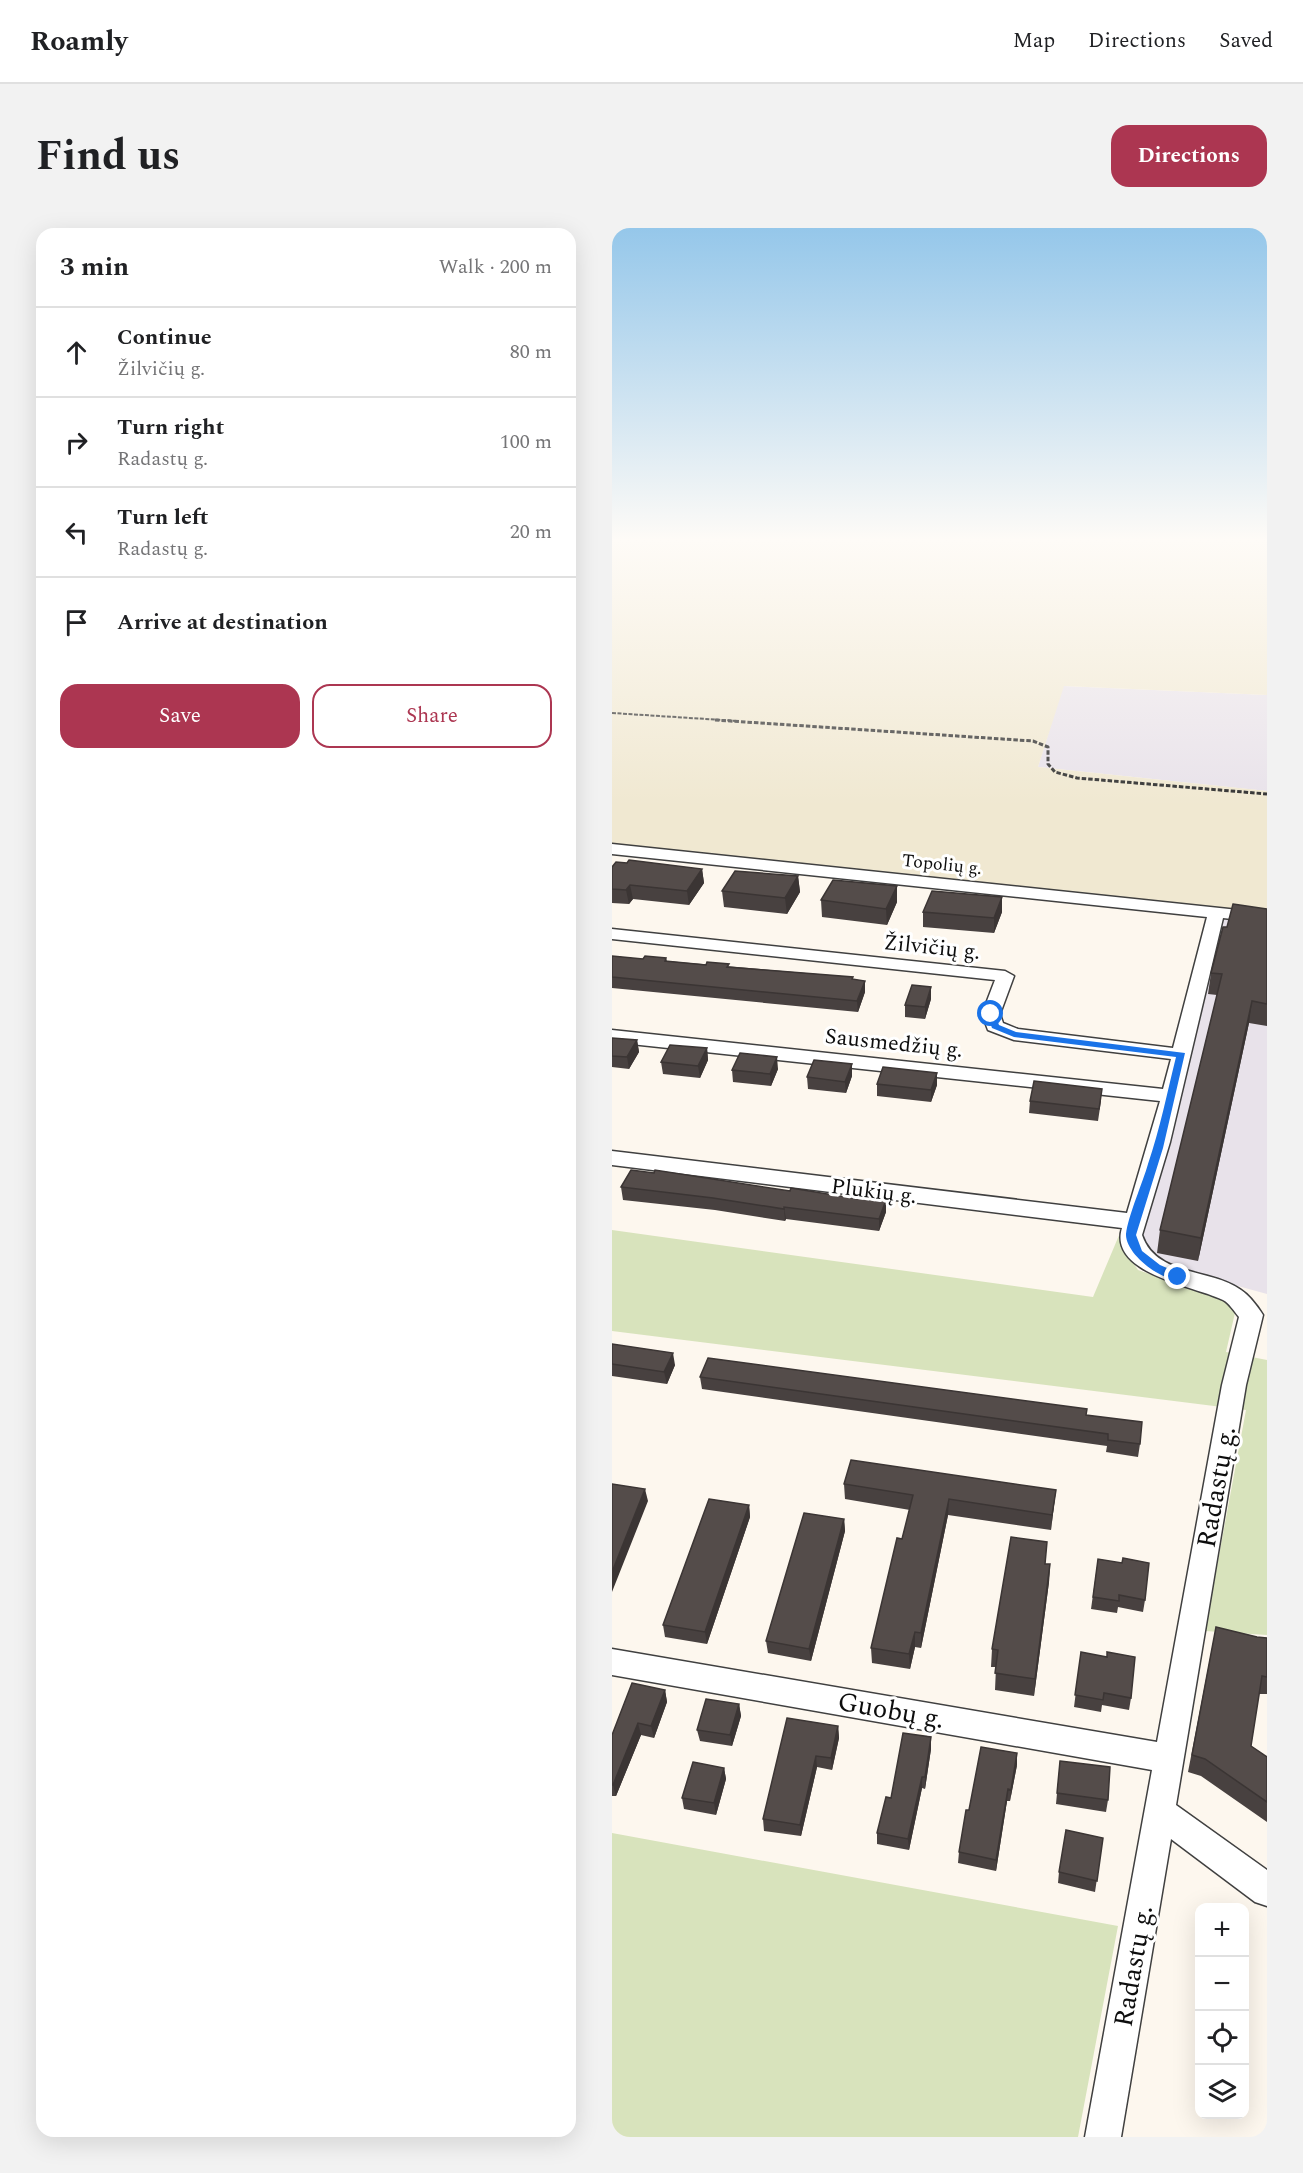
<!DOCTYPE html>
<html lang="en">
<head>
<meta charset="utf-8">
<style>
  :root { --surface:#fff; --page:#f2f2f2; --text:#202124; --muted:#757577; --line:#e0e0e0; --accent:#ac3651 }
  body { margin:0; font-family:Spectral,serif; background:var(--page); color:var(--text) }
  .controls { position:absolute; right:18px; bottom:18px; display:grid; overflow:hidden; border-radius:12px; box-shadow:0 6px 24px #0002 }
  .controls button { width:54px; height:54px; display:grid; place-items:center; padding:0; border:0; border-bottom:2px solid var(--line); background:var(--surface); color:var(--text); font:30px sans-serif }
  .stop { position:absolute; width:18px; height:18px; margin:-14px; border:4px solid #1a73e8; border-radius:50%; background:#fff }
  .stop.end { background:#1a73e8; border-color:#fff; box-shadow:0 2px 6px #0008 }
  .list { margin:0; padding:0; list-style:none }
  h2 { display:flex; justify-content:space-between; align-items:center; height:78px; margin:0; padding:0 24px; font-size:26px }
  h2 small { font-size:20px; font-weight:400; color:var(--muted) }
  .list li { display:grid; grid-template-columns:39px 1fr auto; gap:18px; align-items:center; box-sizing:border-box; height:90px; padding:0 24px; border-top:2px solid var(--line) }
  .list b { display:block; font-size:22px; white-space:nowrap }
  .list p { margin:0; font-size:20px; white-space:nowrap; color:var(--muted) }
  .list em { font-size:20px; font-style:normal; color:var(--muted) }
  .actions { display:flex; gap:12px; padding:18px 24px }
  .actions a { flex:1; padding:14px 0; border:2px solid var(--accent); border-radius:18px; text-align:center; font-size:21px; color:var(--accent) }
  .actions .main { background:var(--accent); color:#fff }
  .icon { flex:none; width:33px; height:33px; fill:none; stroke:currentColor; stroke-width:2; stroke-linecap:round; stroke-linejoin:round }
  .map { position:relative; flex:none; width:655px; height:1909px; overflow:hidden; border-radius:18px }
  header { display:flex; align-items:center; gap:36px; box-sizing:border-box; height:84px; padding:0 30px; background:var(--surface); border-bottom:2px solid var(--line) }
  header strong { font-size:28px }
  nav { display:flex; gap:33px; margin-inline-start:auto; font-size:21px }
  .intro { display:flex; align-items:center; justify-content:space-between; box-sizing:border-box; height:144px; padding:0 36px }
  h1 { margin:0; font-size:42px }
  .button { padding:15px 27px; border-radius:18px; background:var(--accent); color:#fff; font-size:21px; font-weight:700 }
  main { display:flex; gap:36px; padding:0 36px }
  aside { flex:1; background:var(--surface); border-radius:18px; box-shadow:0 6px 24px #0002 }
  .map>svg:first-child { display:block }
  .industrial { fill:#e8e2ea }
  .farmland { fill:#f0e8d1 }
  .green { fill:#d8e3bc }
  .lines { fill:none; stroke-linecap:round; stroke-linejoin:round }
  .minor-casing { stroke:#404040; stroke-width:3 }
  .path-far1 { stroke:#2f2f2f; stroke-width:2; stroke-dasharray:4 1.5; stroke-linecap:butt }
  .path { stroke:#2f2f2f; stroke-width:3; stroke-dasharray:4.5 2; stroke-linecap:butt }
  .minor { fill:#fff; fill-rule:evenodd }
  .wall { fill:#484140 }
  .shaded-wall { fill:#3b3534 }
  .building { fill:#544c4a; stroke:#3b3534; stroke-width:1.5 }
  .route { fill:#1a73e8 }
  .labels { text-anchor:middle; stroke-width:6; stroke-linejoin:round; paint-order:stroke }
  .far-street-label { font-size:18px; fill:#0d0d0d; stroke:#fff }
  .street-label { font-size:22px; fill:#0d0d0d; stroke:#fff }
  .near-street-label { font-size:27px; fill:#0d0d0d; stroke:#fff }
</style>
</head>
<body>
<header>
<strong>Roamly</strong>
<nav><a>Map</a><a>Directions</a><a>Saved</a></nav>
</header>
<div class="intro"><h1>Find us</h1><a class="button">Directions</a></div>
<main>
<aside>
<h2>3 min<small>Walk · 200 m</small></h2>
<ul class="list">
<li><svg class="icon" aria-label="ahead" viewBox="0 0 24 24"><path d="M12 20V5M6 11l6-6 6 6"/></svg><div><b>Continue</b><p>Žilvičių g.</p></div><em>80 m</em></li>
<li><svg class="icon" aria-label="right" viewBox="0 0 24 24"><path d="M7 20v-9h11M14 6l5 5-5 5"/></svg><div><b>Turn right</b><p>Radastų g.</p></div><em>100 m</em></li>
<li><svg class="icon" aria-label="left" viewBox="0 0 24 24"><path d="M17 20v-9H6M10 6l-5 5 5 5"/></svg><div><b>Turn left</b><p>Radastų g.</p></div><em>20 m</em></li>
<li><svg class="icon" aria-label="arrive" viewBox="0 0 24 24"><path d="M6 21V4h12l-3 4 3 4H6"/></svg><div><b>Arrive at destination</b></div></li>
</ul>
<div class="actions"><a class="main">Save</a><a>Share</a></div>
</aside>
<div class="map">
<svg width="655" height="1909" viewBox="0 0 655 1909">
  <rect width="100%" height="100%" fill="#fdf7ee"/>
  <!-- industrial -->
  <path class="industrial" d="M451,458l204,9v96l-229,-24z
    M609,691l46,4v371l-91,-25 -28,-17 -6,-15z"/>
  <!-- farmland -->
  <path class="farmland" d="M0,311h655v156l-203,-9 -26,81 229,24v122l-655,-68z"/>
  <!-- green -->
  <path class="green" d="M0,1002l481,67 27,-64 4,16 14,21 99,34 -11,48 41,8v275l-62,-4 41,-221 -634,-79z
    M0,1605l506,93 -40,211h-466z"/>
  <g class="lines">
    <!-- minor casing -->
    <g class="minor-casing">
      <path id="minor" d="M0,616l655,69v10l-44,-5 -53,224 -28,93c14,42 69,33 99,55 8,5 17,17 22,25l-17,70 -70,420 91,65v36l-12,-4 -84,-63 -50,298h-36l67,-367 -540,-95v-26l545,93 65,-357 17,-68c-5,-6 -10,-14 -16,-17 -28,-14 -115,-26 -101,-72l-510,-63v-14l515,62 33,-112 -548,-59v-12l551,59 8,-30 -157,-19 -26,-10 -6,-16 13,-34 -383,-41v-10l393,42 9,5 -14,38 3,9 15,6 155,19 34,-131 -595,-63z"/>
    </g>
    <!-- path-far1 -->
    <path class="path-far1" d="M0,485l126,8"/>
    <!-- path -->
    <path class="path" d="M103,492l318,21 15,6v17l7,8 22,6 190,16"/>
    <!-- minor -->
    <use href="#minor" class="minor"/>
  </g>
  <!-- wall -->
  <path class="wall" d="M0,639l90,2 2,14 -15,22 -56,-6 -4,5 -17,-1z
    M186,648l2,16 -13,22 -63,-7 -2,-16z
    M285,658v16l-10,23 -65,-8 -1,-17z
    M390,669v15l-8,21 -71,-6v-15z
    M655,681v117l-18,-3 -51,238 -41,-8 3,-23 57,-235 -9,-1 3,-21 16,-46z
    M0,728l31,3 23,-1 1,3 186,16v3l12,1v11l-7,20 -246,-24z
    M319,771l-6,20 -20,-2v-12z
    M0,810l25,2 2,12 -10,17 -17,-2z
    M95,820l1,12 -8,18 -37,-4 -2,-12z
    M166,841l-7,17 -38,-4 -1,-12z
    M240,848l-6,17 -38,-4 -1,-12z
    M265,856l60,1 -6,17 -54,-6z
    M418,873h71l-3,20 -69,-8z
    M9,959l169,4 68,8 28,13 -7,19 -93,-12 -1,2 -70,-11 -92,-10z
    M0,1116l63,21 -8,19 -55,-8z
    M88,1149l386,38 54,29 -2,13 -32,-5 1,-6 -405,-57z
    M232,1256l212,6 -5,40 -103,-15 -27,133 -6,-1 -5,22 -38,-6 -1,-15 39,-138 -65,-11z
    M137,1277l1,12 -43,127 -42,-7 -2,-12z
    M232,1291l1,12 -34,130 -43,-8 -2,-12z
    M486,1331l47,41 -2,12 -25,-5 -1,6 -26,-4z
    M433,1336h5l-1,18 -15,114 -39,-6 1,-23h-5l1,-18z
    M604,1399l41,10 10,1v56h-8l-8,52 16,11v65l-66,-46 -13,-4z
    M469,1424l50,46 -2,12 -27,-5 -1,7 -27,-5z
    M53,1462l2,12 -13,36 -13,-3 -25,61h-4v-61z
    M127,1476l2,12 -9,30 -32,-5 -3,-11z
    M226,1498l1,12 -7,32 -15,-3 -16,69 -37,-5 -1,-12z
    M319,1509v12l-6,40 -3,-1 -13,62 -32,-6v-11l14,-35z
    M448,1533l48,39 -2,12 -50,-8z
    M405,1537l-7,36h-3l-11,70 -38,-8 1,-11 10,-42z
    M112,1540l2,11 -10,36 -32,-6 -2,-11z
    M491,1610l-8,54 -37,-9 1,-11z"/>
  <!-- shaded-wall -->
  <path class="shaded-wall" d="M90,641l2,14 -15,22 -2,-14z
    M186,648l2,16 -13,22 -2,-16z
    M18,657l3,14 -4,5 -3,-14z
    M285,658v16l-10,23 -1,-16z
    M390,669v15l-8,21v-15z
    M253,753v11l-7,20 -1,-11z
    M319,759v12l-6,20v-12z
    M640,773l-3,22 -51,238 3,-23z
    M25,812l2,12 -10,17 -2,-12z
    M95,820l1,12 -8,18 -2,-12z
    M165,829l1,12 -7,17 -1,-12z
    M240,836v12l-6,17 -1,-11z
    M325,845v12l-6,17v-12z
    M274,972v12l-7,19v-12z
    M172,979l2,12 -1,2 -1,-12z
    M61,1125l2,12 -8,19 -3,-12z
    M33,1261l3,12 -36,91v-20z
    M444,1262l-2,15 -3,25 1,-15z
    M337,1271l-1,16 -27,133v-15z
    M137,1277l1,12 -43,127 -2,-12z
    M232,1291l1,12 -34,130 -2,-12z
    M438,1336l-1,18 -15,114 1,-17z
    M303,1404v15l-5,22 -1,-15z
    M53,1462l2,12 -13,36 -3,-12z
    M127,1476l2,12 -9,30 -2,-11z
    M26,1495l3,12 -25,61 -3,-11z
    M226,1498l1,12 -7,32 -1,-12z
    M319,1509v12l-6,40v-12z
    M405,1525v12l-7,36 1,-11z
    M204,1528l1,11 -16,69 -1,-11z
    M112,1540l2,11 -10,36 -2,-12z
    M310,1549v11l-13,62 -1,-11z
    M396,1561l-1,12 -11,70v-11z"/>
  <!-- building -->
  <path class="building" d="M17,632l73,9 -15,22 -57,-6 -4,5 -14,-1v-22l4,-5 11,1z
    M123,643l63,5 -13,22 -63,-7z
    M221,652l64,6 -11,23 -65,-9z
    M320,663l70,6 -8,21 -71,-6z
    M621,676l34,5v95l-15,-3 -51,237 -41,-8 62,-256 -11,-1 12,-46h4z
    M0,728l31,3 2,-3 21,2 -1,3 41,4 1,-3 22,2 -2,3 126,10 -1,2 13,2 -8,20 -245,-24z
    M300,757l19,2 -6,20 -20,-2z
    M0,810l25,2 -10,17 -15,-1z
    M58,817l37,3 -9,18 -37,-4z
    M128,825l37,4 -7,17 -38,-4z
    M202,832l38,4 -7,18 -38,-5z
    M271,839l54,6 -6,17 -54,-6z
    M422,853l68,8 -3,20 -69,-8z
    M19,942l23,3 1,-3 135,21 1,-3 67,11 1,-3 27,4 -7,19 -95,-12v2l-71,-11 -92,-11z
    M0,1116l61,9 -9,19 -52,-8z
    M96,1130l379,51 -1,6 56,7 -2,22 -32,-4v-6l-408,-57z
    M239,1232l205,30 -4,25 -103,-16 -28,134 -6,-1 -6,22 -38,-6 26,-110 5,1 11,-44 -69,-11z
    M0,1256l33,5 -33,83z
    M97,1271l40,6 -44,127 -42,-7z
    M192,1285l40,6 -35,130 -43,-8z
    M399,1309l36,5 -2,22h5l-15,115 -40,-6 3,-23 -6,-1z
    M511,1330l26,5 -4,37 -26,-5v6l-26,-4 5,-38 24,4z
    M604,1399l41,10 10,1v39l-5,-1 -11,70 16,11v45l-62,-43 -13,-4z
    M469,1424l26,5v-5l28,5 -4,41 -27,-5 -1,7 -28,-5z
    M20,1455l33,7 -14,36 -13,-3 -25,62h-1v-50z
    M94,1471l33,5 -9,31 -33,-5z
    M175,1490l51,8 -7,32 -15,-2 -16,69 -37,-6z
    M291,1505l28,4 -6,40h-3l-14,62 -31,-6 9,-36 5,1z
    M369,1519l36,6 -6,37 -3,-1 -12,71 -37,-8 7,-42h3z
    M448,1533l50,6 -2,33 -51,-7z
    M81,1534l31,6 -10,35 -32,-5z
    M454,1602l37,8 -6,43 -38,-9z"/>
  <!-- sky -->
  <linearGradient id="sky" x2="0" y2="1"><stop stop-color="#95c7ea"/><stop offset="0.54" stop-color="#fefbf7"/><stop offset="1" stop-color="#fefbf7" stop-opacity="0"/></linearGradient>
  <rect width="655" height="578" fill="url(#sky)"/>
  <!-- route -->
  <path class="route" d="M379,784l4,2 4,11 17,7 169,21 -22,95 -27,87 6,16 18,14 21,9v5c-18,4 -56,-25 -55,-45 2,-18 17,-52 22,-70 12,-35 19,-71 28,-107l-162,-20 -22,-9 -5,-14z"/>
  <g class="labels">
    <!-- far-street labels -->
    <g class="far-street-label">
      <text transform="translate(330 636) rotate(6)" y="6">Topolių g.</text>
    </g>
    <!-- street labels -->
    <g class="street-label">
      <text transform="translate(320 718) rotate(6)" y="8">Žilvičių g.</text>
      <text transform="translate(282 814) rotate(6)" y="8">Sausmedžių g.</text>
      <text transform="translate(262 962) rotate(7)" y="8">Plukių g.</text>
    </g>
    <!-- near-street labels -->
    <g class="near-street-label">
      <text transform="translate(604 1259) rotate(-80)" y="9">Radastų g.</text>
      <text transform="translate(279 1482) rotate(10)" y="9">Guobų g.</text>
      <text transform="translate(521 1738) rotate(-80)" y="9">Radastų g.</text>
    </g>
  </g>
</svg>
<div class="controls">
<button>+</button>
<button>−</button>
<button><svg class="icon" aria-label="locate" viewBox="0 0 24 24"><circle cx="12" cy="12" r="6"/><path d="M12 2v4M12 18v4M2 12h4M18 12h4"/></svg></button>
<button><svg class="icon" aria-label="layers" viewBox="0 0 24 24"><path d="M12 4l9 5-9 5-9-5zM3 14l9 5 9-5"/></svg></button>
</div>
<div class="stop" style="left:379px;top:786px"></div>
<div class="stop end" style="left:566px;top:1049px"></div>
</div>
</main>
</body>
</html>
